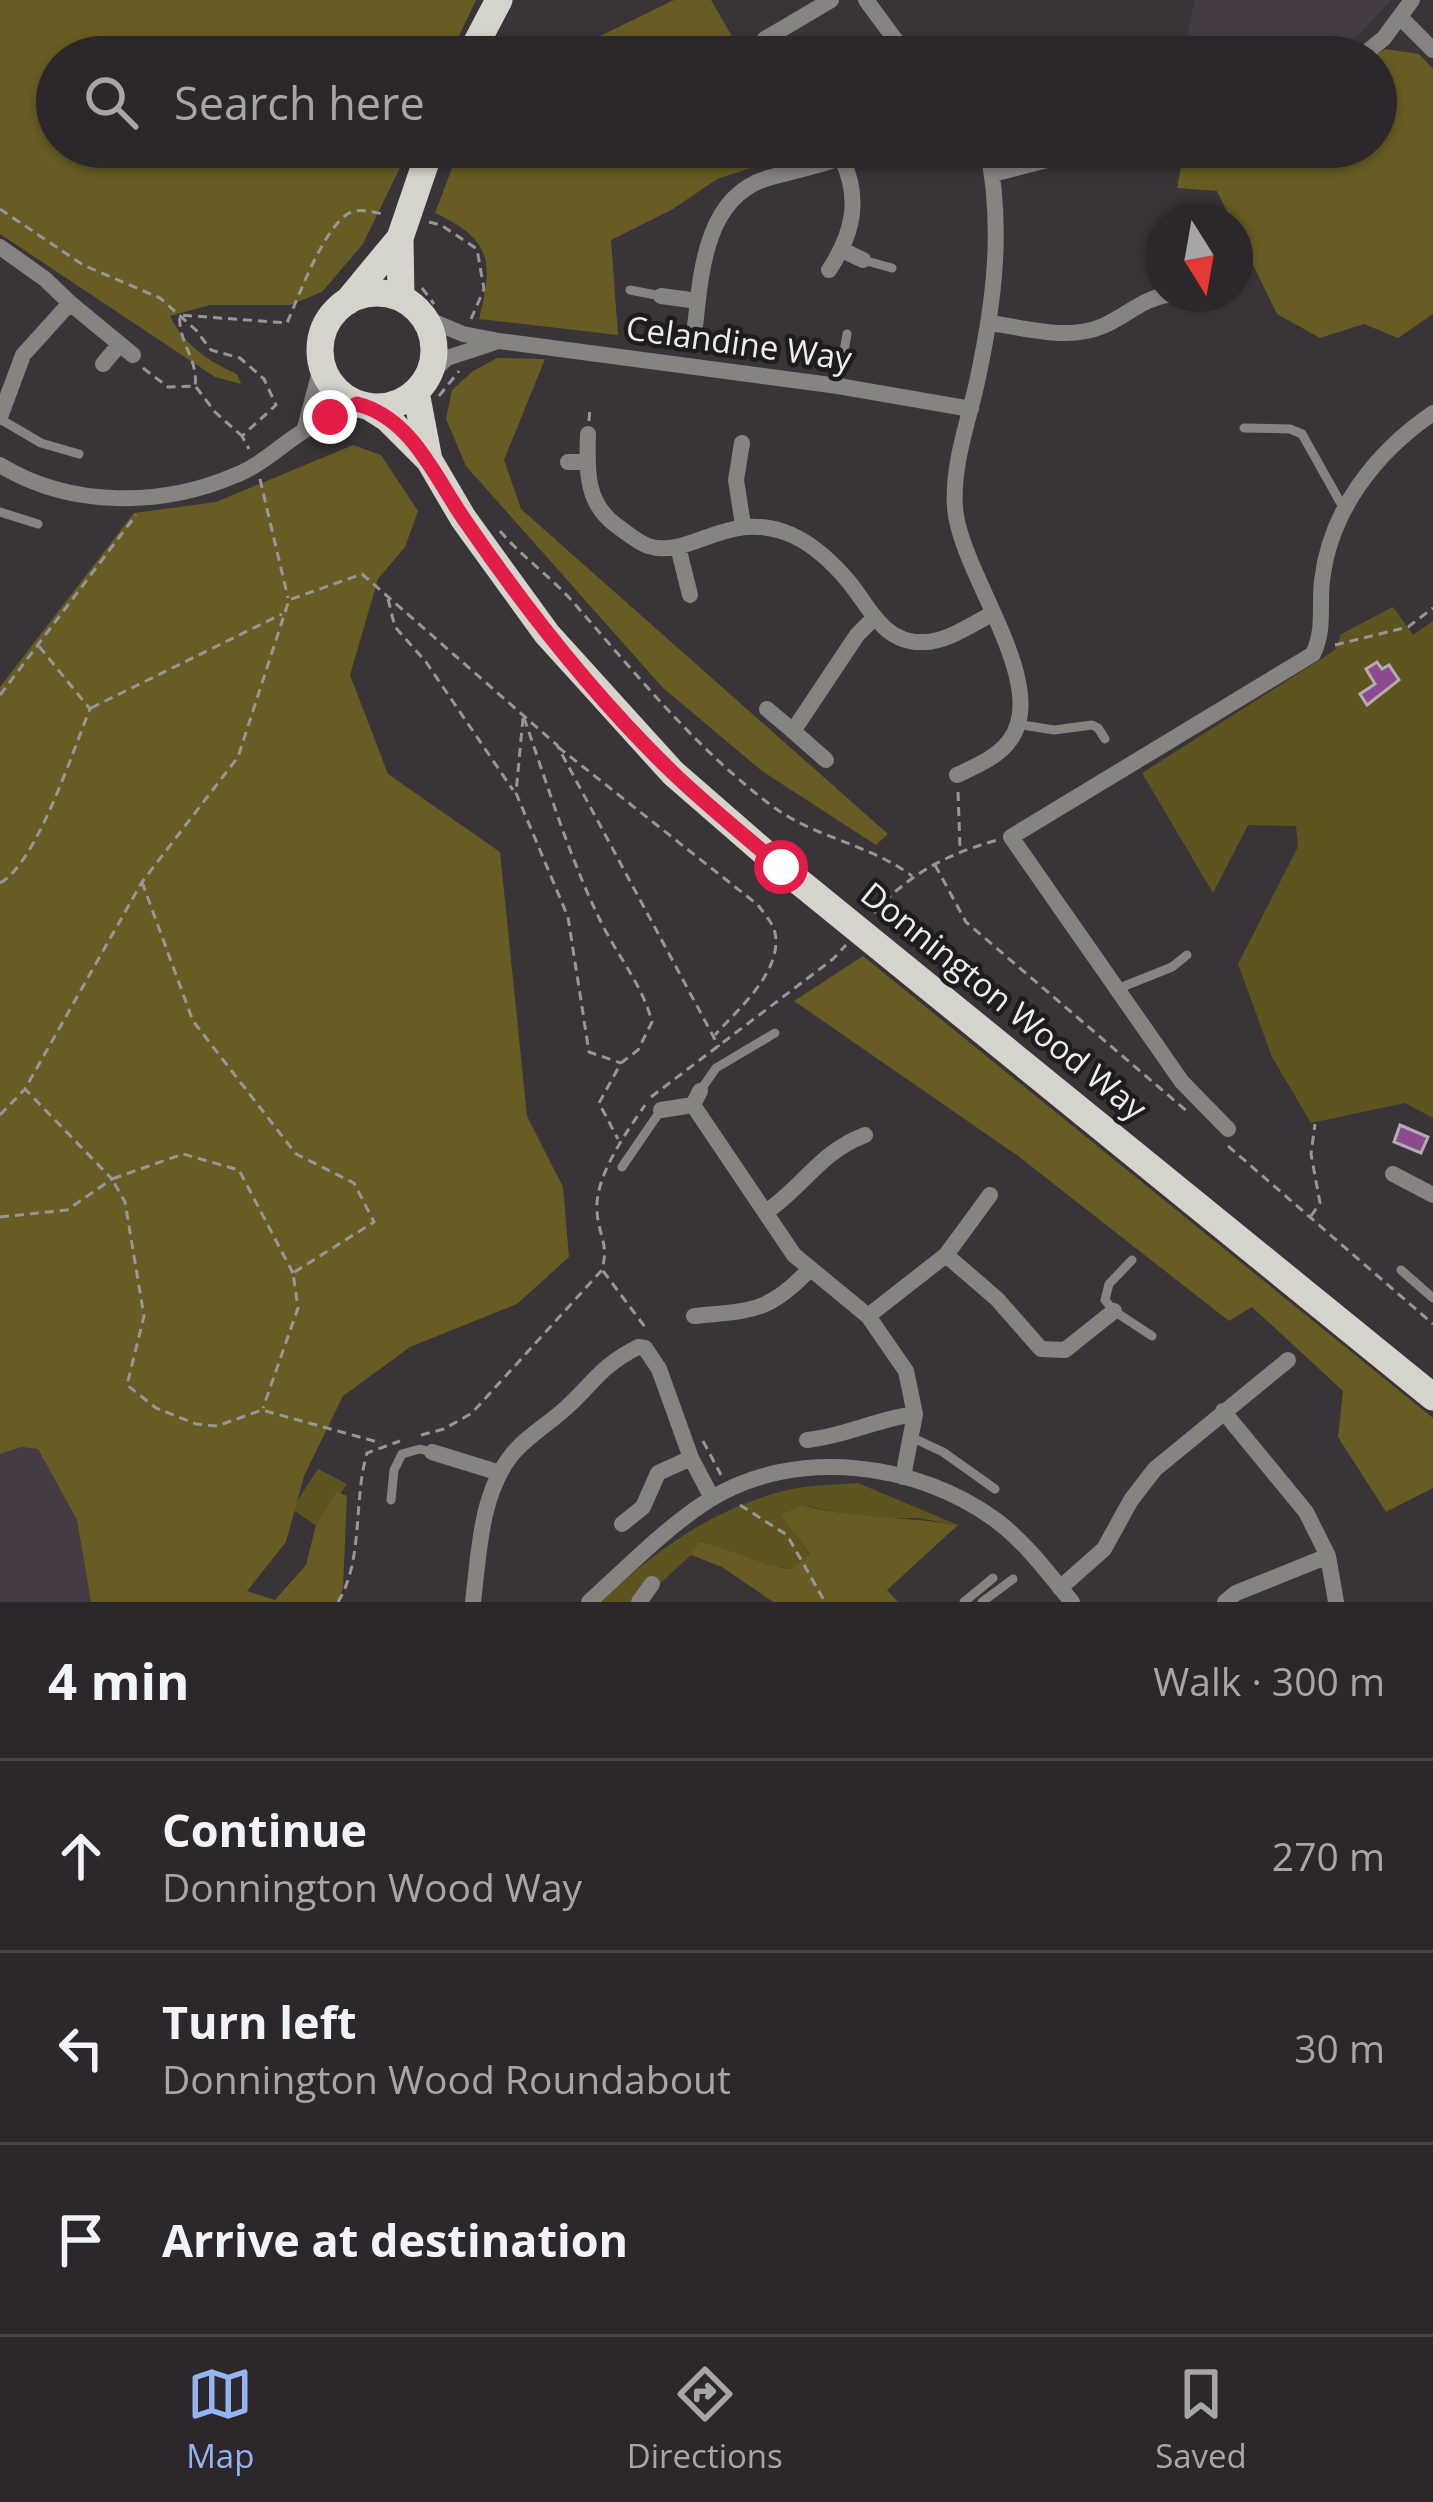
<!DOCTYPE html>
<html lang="en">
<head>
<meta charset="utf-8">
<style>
  :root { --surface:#2b272a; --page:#332f32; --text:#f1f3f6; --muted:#a6a5a8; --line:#474447; --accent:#95b2f1 }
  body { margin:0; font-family:"Open Sans",sans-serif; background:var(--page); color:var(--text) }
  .compass { position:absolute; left:1145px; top:204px; width:108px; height:108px; border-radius:50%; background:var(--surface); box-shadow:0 3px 9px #0004; rotate:169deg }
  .stop { position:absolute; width:36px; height:36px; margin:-27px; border:9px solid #e11d48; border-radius:50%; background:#fff }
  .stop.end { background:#e11d48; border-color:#fff; box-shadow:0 3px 12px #0008 }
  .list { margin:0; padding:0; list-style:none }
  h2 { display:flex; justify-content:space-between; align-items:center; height:156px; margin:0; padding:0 48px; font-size:51px }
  h2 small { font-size:39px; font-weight:400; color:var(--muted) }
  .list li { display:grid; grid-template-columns:78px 1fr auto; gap:36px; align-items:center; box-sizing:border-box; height:192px; padding:0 48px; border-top:3px solid var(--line) }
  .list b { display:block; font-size:45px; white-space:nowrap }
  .list p { margin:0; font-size:39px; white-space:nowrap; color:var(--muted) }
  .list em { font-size:39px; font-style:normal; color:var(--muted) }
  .icon { flex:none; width:66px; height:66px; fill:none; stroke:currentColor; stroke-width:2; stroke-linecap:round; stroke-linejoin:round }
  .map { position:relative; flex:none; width:1433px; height:1602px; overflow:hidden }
  .search { position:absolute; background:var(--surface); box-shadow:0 3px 9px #0004; left:36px; right:36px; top:36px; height:132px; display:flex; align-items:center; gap:30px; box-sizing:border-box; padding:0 42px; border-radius:66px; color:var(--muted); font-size:45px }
  .sheet { height:732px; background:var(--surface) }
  nav { display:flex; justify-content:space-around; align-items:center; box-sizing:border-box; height:168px; border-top:3px solid var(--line); background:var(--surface); font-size:33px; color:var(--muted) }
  nav a { display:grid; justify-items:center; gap:6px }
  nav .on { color:var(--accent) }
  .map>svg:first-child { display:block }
  .built { fill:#443b44 }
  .green { fill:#5e5420 }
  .forest { fill:#675c23 }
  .building { fill:#8d498d; stroke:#b2acb2; stroke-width:3 }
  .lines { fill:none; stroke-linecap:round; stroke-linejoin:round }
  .path { stroke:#989598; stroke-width:3; stroke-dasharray:9 6; stroke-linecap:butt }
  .service { stroke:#858481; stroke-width:9 }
  .minor { stroke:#858481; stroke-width:16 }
  .primary { stroke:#d4d3cc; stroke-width:27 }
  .route { stroke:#e11d48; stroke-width:15 }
  .labels { text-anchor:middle; stroke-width:9; stroke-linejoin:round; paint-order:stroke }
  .street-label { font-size:33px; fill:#efecef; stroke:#1e1c1e }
</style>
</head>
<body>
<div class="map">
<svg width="1433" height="1602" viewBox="0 0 1433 1602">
  <rect width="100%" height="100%" fill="#393438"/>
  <!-- built -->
  <path class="built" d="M1195,0h196l-35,38 -41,19h-120l-10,-13z
    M21,1447l17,2 39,71 14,82h-91v-148z"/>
  <!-- green -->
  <path class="green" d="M1393,607l20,28 20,-14v497l-28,-15 -94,20 -39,-66 -34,-93 60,-117 -2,-21 -48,-1 -35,68 -71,-120 193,-123 6,-16z
    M318,1469l29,15 -29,43 -26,-18z
    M858,1483l100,42 -41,-7 -47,1 -69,-14 -19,10 28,41 -20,13c-32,-5 -58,-20 -89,-28l-10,14 -51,47h-39c53,-51 110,-92 182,-111 23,-6 50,-6 75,-8z"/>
  <!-- forest -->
  <path class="forest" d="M0,0h476l-27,57h-392v90h353l-47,97 -41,48 -32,13h-80l-40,11c14,29 38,45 67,58l4,10 -26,-7 -215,-143z
    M674,0h37l33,57h-187z
    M1385,49l34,5 14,15v245l-35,24 -34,-14 -44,14 -43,-24 -60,-123 -40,-3 8,-41h191l-3,-90z
    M460,147h309l4,14 -56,18 -44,30 -62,31 7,95 -139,-16c14,-56 14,-79 -44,-106z
    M497,358l48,1 -41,101 17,49 367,325 -12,11 -114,-74 -99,-83 -197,-222 -20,-47 6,-29 21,-19z
    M353,445l28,10 37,56 -13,36 -27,32 -28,96 38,99 112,78 27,264 36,71 6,70 -52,47 -107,43 -67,49 -39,80 -18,66 -39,49 28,9 31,-35 10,-40 21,-33 10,4 -4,92 -5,14h-247l-14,-82 -39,-71 -17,-2 -21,7v-767l134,-174 82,-11z
    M863,956l570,462v70l-47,24 -48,-75 5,-46 -91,-84 -23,14 -211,-165 -224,-155z
    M801,1505c52,14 104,11 157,20l-71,65 11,12h-125l-51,-35 -31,-12 9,-14c32,8 59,23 90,28l20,-14 -29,-40z"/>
  <!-- building -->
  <path class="building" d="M1377,662l5,7 7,-4 10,15 -32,25 -7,-11 15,-10 -9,-15z
    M1400,1125l28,12 -7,16 -27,-11z"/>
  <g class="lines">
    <!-- path -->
    <path class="path" d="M0,209l83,56 77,33 36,32 15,20 29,8 24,21 12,26 -34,31 7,13
      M429,222l12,3 36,24 7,40 -13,30
      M422,288l12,16
      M143,368l25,19 27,-1c4,-26 -18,-45 -15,-71l107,8c11,-25 41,-108 68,-112 8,-2 21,2 29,3
      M196,387l19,25 27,24
      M439,396l20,-25
      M589,421l1,-15
      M260,479l28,119
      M500,531c22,26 50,45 73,71 63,72 122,146 199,204 43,32 97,38 140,70
      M388,599l7,28 31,35 87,128
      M1335,645l73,-18 25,-19
      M0,695l136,-180
      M91,708l191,-94
      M523,718l-7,75 52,124 21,135 32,11
      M524,718c24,68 45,139 77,204 17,35 41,62 51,100l-14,28 -17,13 -22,40 19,36
      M558,747l200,158c5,7 13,16 16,24 12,40 -36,80 -59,106
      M958,792l2,56
      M935,865l31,57 223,191
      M142,882l51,139 103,133 58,29 20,39 -81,51 5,35 -35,100
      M0,883c37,-20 73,-133 90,-174l-52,-64
      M874,913c34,-39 75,-60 124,-73
      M651,1097l182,-138 13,-14
      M0,1115l24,-25
      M1228,1146l205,178
      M1311,1216l9,-13 -9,-49 4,-30
      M0,1217l67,-7 45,-31 -87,-90 117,-207 96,-125 51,-157 73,-26 195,171 162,302
      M603,1271l45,60
      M293,1273l-54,-103 -56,-16 -71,25 13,23 19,114 -17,69 29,23 40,16 21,2 45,-16 119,33
      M421,1435l23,-6 28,-16 130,-143c7,-27 -3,-33 -5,-58 -3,-35 29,-79 48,-107
      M703,1441l18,34
      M740,1505l47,30 38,67
      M338,1602c26,-43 15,-101 29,-149l33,-12"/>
    <!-- service -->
    <path class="service" d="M941,57l25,-15
      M863,260l29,8
      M630,290l31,6
      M838,386l9,-52
      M0,419l41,24 38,11
      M1244,428l46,1 12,5 42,75
      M0,512l38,12
      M1016,724l38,6 38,-5 6,3 7,11
      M1117,989l55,-22 15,-12
      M700,1091l16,-23 59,-35
      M622,1167l39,-57
      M1132,1260l-23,24 -4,16 9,11 38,25
      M1401,1270l32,28
      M911,1437l32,15 52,37
      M391,1500l3,-30 8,-16 18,-5 12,3
      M964,1602l29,-24
      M982,1602l31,-23"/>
    <!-- minor -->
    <path class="minor" d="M866,0l42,57
      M1400,17l33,33
      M765,39l66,-39
      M1361,57l23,-19 28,-38
      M993,174l105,-27
      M0,247l45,32 25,24
      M842,250l21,10
      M829,270c24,-36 32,-71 13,-111
      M661,296l37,5
      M425,318l38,16 36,7 339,45 133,23
      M990,323c37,5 78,18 113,3 25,-11 40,-28 68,-32
      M695,327c6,-55 10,-130 73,-149 35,-10 62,-13 96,-31
      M103,364l16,-19
      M429,375l18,-17 46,-15
      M0,417l23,-62 47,-52 63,52
      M304,431l18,-67
      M588,434c-1,36 -3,69 29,92 10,7 20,16 31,20 43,14 80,-39 144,-11 22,10 41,28 57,47 21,26 35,62 75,60 23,0 48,-18 68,-28
      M742,443l-6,37 7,45
      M568,462h19
      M0,465c70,43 162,42 236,10 23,-9 42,-27 63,-41 18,-12 39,-21 58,-31
      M678,547l12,48
      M767,709l26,22
      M826,760l-33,-29 64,-96 16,-16
      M957,775c19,-9 40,-17 53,-35 41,-56 -50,-167 -55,-232 -3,-43 13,-85 22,-126 17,-78 27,-156 10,-235
      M693,1105l101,150 74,61 38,55 9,43 -12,63
      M661,1110l32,-5 7,-14
      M1228,1129l-46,-47 -171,-245 302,-183c12,-25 6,-47 9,-73 8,-71 54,-129 111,-168
      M1393,1174l40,21
      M766,1212c38,-26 54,-60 99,-77
      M946,1255l51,44 44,50 24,1 49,-39
      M694,1316c57,-6 73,-2 115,-46
      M868,1316l78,-61 44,-60
      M1223,1411l83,101 22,44 8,46
      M807,1440c38,-4 70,-21 108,-26
      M432,1452l68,21
      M622,1524l21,-17 15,-34 33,-15
      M1060,1588l44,-39 27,-49 24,-31 133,-109
      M473,1602c6,-48 7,-105 37,-145 15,-20 39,-33 57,-50 28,-26 34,-41 71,-60l7,1 14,21 32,89 21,40
      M589,1602c39,-35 76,-74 120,-102 86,-54 209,-38 288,21 30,23 51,52 75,81
      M639,1602l13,-18
      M1225,1602l11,-9 92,-37"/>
    <!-- primary -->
    <path class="primary" d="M469,57l30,-57
      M320 350a57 57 0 1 1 114 0a57 57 0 1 1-114 0Z
      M401,298l-1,-60 31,-91
      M347,302l53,-64
      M416,392l13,68
      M368,406l19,12 42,42 34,58 84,116 126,139 108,94 652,530"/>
  </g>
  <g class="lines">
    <!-- route -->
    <path class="route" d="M330,417l27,-13c56,14 79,76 109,118 61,89 127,173 204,248 35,34 74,65 111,97"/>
  </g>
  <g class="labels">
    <!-- street labels -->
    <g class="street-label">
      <text transform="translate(739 343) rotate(8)" y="12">Celandine Way</text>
      <text transform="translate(1004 1001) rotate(39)" y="12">Donnington Wood Way</text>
    </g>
  </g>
</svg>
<svg class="compass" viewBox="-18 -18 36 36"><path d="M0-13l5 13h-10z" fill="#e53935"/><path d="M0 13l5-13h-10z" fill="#a6a5a8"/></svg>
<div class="stop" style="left:781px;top:867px"></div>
<div class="stop end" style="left:330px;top:417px"></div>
<div class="search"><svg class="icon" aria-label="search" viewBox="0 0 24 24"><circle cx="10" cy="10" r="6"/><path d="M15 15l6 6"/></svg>Search here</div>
</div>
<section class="sheet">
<h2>4 min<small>Walk · 300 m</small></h2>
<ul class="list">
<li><svg class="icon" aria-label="ahead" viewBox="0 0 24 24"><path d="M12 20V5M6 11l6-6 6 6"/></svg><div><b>Continue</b><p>Donnington Wood Way</p></div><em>270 m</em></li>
<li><svg class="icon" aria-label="left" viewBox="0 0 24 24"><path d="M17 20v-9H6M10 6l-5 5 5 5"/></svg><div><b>Turn left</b><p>Donnington Wood Roundabout</p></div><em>30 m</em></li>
<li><svg class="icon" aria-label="arrive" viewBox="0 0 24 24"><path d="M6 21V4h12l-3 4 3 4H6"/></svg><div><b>Arrive at destination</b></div></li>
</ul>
</section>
<nav>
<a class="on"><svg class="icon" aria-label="map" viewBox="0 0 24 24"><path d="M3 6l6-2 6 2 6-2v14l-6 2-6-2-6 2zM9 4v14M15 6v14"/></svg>Map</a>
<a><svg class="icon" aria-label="directions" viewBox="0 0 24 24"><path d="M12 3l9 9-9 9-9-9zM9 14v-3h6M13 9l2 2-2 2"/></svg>Directions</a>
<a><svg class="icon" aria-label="saved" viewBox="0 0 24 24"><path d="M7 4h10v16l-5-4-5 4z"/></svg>Saved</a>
</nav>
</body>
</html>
